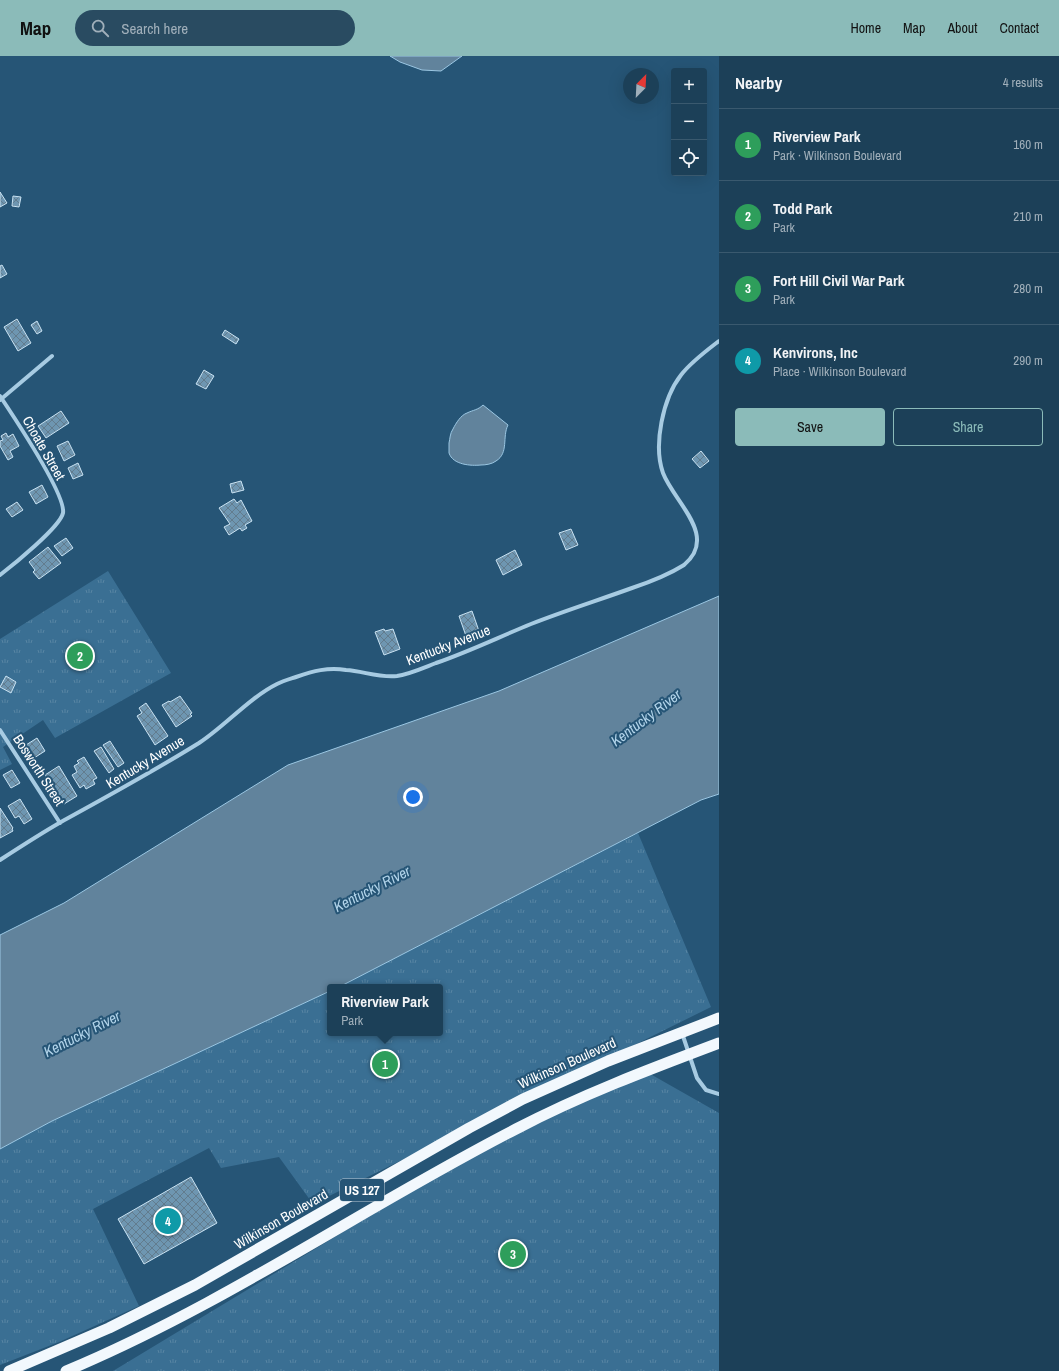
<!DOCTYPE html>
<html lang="en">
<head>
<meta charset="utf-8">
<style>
  :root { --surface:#1c4058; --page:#294b61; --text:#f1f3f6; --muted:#a0afba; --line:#3a596e; --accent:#8bbbb9 }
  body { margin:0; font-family:"Archivo Narrow",sans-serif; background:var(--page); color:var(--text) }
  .controls { position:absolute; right:12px; top:12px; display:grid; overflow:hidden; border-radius:4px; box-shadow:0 4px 16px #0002 }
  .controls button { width:36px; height:36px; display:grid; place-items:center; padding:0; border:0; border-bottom:1px solid var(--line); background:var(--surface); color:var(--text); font:20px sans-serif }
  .compass { position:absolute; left:623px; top:12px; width:36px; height:36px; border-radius:50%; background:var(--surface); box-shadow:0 4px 16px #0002; rotate:24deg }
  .you { position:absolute; left:413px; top:741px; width:14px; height:14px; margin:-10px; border:3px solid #fff; border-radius:50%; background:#1a73e8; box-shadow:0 0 0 6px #1a73e833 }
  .badge { display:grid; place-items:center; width:26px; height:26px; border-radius:50%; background:var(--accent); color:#fff; font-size:13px; font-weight:700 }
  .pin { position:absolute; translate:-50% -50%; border:2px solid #fff; box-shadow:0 1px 4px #0006 }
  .popup { position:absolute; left:327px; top:928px; width:116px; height:52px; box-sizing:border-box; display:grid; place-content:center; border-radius:4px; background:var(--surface); filter:drop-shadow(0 1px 3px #0005); font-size:13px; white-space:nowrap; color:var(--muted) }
  .popup b { font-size:15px; color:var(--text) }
  .popup::after { content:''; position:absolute; left:50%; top:100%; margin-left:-8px; border:8px solid transparent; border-top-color:var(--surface) }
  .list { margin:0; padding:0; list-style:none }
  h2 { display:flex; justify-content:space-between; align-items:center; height:52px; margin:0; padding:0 16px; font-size:17px }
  h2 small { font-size:13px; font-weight:400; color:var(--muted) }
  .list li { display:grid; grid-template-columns:26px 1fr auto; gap:12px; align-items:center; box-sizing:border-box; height:72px; padding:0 16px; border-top:1px solid var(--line) }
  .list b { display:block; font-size:15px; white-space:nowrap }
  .list p { margin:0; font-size:13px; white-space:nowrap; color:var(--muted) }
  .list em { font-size:13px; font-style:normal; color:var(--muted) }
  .actions { display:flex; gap:8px; padding:12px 16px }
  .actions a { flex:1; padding:9px 0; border:1px solid var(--accent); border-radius:4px; text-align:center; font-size:14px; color:var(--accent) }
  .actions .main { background:var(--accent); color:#111 }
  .icon { flex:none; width:22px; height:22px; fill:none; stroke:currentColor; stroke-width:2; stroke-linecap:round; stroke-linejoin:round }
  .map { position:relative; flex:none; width:719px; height:1315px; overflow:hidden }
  header { display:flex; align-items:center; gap:24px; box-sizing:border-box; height:56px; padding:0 20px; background:var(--accent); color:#111 }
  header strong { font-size:19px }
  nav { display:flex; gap:22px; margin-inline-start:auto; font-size:14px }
  .search { width:280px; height:36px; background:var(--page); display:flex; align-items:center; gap:10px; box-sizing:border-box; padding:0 14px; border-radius:22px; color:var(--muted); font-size:15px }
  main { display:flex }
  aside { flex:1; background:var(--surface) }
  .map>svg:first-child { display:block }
  .grass { fill:url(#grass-tufts) }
  .water { fill:#61839c; stroke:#9bc7e3 }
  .building { fill:url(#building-cross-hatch); stroke:#c9e2f2 }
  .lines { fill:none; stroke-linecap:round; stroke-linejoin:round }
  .minor { stroke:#a7cbe2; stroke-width:4 }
  .trunk { stroke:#f2f8fd; stroke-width:11 }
  .labels { text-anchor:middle; stroke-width:4; stroke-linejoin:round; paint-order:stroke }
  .shield { fill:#265576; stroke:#beccd6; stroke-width:1 }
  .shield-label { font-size:13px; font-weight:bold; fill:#fff }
  .street-label { font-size:14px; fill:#fff; stroke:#265576 }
  .water-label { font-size:15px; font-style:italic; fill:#b2d4ea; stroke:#265576 }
</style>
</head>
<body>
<header>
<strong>Map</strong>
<div class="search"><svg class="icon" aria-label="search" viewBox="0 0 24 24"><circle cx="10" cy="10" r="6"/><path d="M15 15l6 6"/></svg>Search here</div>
<nav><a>Home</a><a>Map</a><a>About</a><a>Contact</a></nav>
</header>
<main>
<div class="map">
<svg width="719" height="1315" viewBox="0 0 719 1315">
  <defs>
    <pattern id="grass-tufts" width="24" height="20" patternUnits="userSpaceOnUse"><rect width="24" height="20" fill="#3a6f93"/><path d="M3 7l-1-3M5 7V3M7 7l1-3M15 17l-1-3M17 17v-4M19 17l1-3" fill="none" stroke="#5885a3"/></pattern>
    <pattern id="building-cross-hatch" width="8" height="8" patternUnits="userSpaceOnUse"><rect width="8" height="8" fill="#6e96b1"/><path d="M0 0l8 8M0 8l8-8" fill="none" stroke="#627c8e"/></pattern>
  </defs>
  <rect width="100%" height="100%" fill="#265576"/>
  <!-- grass -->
  <path class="grass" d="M108,515l63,102 -116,65 -12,-18 -40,27 9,17 -12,6v-131z
    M638,777l73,174 -398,197 -34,-47 -58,11 -12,-20 -116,61 46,97 -80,36 -59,23v-216l52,-28 278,-130v42h110v-46h-101z
    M645,1015l74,42v258h-606l389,-235z"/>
  <!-- water -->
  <path class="water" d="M390,0h72l-21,15 -19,-1 -22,-8z
    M483,349l25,20c-6,12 1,28 -12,36 -4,3 -10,4 -15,4 -10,1 -28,0 -32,-12 0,-3 0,-7 0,-10 1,-4 1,-10 4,-14 3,-6 8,-14 14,-16 6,-3 11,-3 16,-8z
    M719,540v198l-18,6 -358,185 -4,2h-9v4l-278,130 -52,28v-214l64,-32 224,-138 211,-74z"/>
  <!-- building -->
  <path class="building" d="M0,136l7,11 -7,4z
    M13,140l8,1 -2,10 -7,-1z
    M2,209l5,9 -7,4v-12z
    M17,263l14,24 -13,8 -14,-24z
    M37,265l5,10 -5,3 -6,-9z
    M225,274l14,9 -3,5 -14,-9z
    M204,314l10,6 -8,13 -10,-5z
    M61,355l8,12 -23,15 -8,-12z
    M6,377l2,4 5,-3 6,12 -9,5 3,6 -5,3 -8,-14v-5l3,-1 -2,-4z
    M68,385l7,14 -11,6 -7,-15z
    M701,395l8,10 -9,7 -8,-9z
    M78,407l5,12 -10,4 -5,-11z
    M241,425l3,9 -12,3 -2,-9z
    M42,429l6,12 -12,7 -7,-12z
    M234,443l3,4 4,-3 11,21 -7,4 2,3 -5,3 -2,-3 -11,7 -5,-8 6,-3 -11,-16z
    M17,446l6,8 -11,7 -6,-8z
    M571,473l7,16 -12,5 -7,-17z
    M66,482l7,10 -11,8 -8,-10z
    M48,491l13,16 -22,16 -6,-7 2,-2 -6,-8z
    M515,494l7,15 -19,10 -7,-15z
    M472,555l7,20 -13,5 -7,-20z
    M384,573l1,2 8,-2 7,20 -16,6 -9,-23z
    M6,620l10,6 -5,11 -11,-6z
    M180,640l12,17 -2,1 2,2 -16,11 -14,-22 7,-4 1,1z
    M146,647l22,33 -13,9 -18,-29 5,-3 -3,-5z
    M37,682l8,13 -11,7 -1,-2 -3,2 -5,-9 2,-1 -1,-3z
    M110,685l14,22 -6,4 -15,-22z
    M101,691l13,22 -5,4 -15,-22z
    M84,701l13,21 -4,2 2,4 -9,5 -2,-4 -4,3 -8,-13 5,-3 -3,-6 5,-3 -2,-2z
    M59,710l18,30 -13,8 -4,-6 -2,1 -11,-17 2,-1 -4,-6z
    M12,714l8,13 -9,5 -8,-13z
    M20,743l12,20 -8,5 -5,-8 -4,2 -7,-12z
    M0,752l13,20 -1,1 1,2 -13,7z
    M191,1121l26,46 -73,41 -26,-45z"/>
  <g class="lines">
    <!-- minor -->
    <path class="minor" d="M0,340c12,18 66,99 63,117 -3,14 -50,52 -63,62
      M0,344l52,-44
      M0,674l60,93
      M0,804c20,-13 40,-26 61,-38 47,-26 93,-51 138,-79 26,-17 50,-45 78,-59 6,-3 13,-5 19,-7 17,-6 32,-10 50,-7 17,1 33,8 51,6 13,-2 26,-8 39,-13 32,-11 63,-26 95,-39 33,-13 68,-24 101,-36 18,-6 36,-13 52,-23 35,-29 -10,-63 -21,-92 -10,-28 0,-75 18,-98 10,-13 25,-24 38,-34
      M682,977l15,45 9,12 13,4"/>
    <!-- trunk -->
    <path class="trunk" d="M9,1315l100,-43 86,-43 274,-157 54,-29 85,-38 111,-43
      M66,1315c158,-66 298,-164 450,-242 65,-34 134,-60 203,-86"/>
  </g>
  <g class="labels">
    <!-- shield labels -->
    <rect class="shield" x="340" y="1123" width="44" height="22" rx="3"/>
    <g class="shield-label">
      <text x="362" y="1139">US 127</text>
    </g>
    <!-- street labels -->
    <g class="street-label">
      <text transform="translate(44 392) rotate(60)" y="5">Choate Street</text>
      <text transform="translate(448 589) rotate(-21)" y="5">Kentucky Avenue</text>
      <text transform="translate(145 706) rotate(-31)" y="5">Kentucky Avenue</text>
      <text transform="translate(39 714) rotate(57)" y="5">Bosworth Street</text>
      <text transform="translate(567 1007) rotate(-24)" y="5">Wilkinson Boulevard</text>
      <text transform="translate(281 1163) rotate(-30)" y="5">Wilkinson Boulevard</text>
    </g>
    <!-- water labels -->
    <g class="water-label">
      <text transform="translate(646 662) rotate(-37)" y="5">Kentucky River</text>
      <text transform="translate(372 833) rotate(-27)" y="5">Kentucky River</text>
      <text transform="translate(82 978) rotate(-27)" y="5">Kentucky River</text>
    </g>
  </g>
</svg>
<div class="controls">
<button>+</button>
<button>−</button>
<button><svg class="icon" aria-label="locate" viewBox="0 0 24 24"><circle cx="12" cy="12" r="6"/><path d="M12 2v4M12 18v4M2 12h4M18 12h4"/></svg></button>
</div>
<svg class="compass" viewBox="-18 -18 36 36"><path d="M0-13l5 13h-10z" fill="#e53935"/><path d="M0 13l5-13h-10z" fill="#a0afba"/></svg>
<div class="you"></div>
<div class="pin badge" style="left:385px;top:1008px;background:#2e9e5b">1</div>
<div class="popup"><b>Riverview Park</b>Park</div>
<div class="pin badge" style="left:80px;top:600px;background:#2e9e5b">2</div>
<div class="pin badge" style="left:513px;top:1198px;background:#2e9e5b">3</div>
<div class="pin badge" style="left:168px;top:1165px;background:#0f9aa8">4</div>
</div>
<aside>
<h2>Nearby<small>4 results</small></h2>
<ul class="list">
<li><span class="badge" style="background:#2e9e5b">1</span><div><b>Riverview Park</b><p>Park · Wilkinson Boulevard</p></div><em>160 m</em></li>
<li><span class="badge" style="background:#2e9e5b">2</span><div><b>Todd Park</b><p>Park</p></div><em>210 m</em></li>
<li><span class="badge" style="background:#2e9e5b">3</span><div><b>Fort Hill Civil War Park</b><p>Park</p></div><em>280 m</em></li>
<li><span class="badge" style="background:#0f9aa8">4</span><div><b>Kenvirons, Inc</b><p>Place · Wilkinson Boulevard</p></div><em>290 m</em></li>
</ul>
<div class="actions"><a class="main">Save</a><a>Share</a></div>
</aside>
</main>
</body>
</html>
